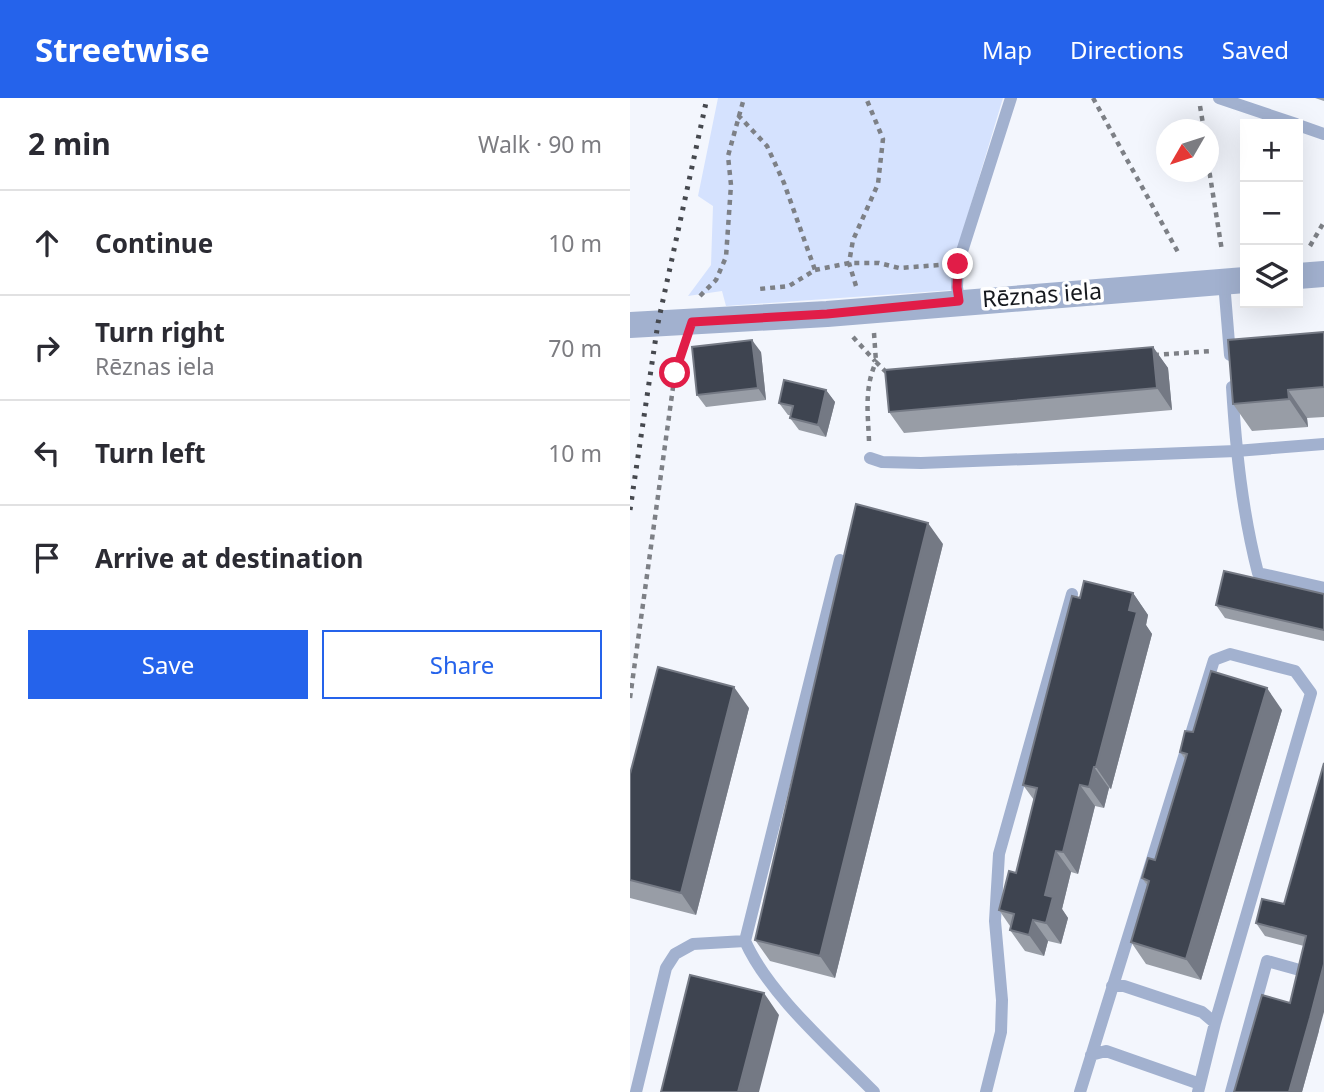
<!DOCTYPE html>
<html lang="en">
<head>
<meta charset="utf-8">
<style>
  :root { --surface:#fff; --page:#f7f7f7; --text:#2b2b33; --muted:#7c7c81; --line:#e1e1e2; --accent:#2563eb }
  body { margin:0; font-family:"Noto Sans",sans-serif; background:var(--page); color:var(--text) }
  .controls { position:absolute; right:21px; top:21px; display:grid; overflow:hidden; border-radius:0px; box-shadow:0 7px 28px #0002 }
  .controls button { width:63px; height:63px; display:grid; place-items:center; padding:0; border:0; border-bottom:2px solid var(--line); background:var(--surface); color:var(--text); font:35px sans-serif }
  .compass { position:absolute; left:526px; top:21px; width:63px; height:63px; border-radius:50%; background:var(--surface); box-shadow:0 7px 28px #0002; rotate:231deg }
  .stop { position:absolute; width:21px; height:21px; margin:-16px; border:5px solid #e11d48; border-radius:50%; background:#fff }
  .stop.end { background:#e11d48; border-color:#fff; box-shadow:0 2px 7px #0008 }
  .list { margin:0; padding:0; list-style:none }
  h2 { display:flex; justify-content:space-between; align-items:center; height:91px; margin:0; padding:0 28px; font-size:30px }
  h2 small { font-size:23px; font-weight:400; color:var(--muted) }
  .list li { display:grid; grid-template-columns:46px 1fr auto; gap:21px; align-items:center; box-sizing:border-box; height:105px; padding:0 28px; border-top:2px solid var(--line) }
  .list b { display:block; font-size:26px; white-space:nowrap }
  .list p { margin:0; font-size:23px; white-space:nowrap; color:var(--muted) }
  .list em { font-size:23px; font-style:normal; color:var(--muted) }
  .actions { display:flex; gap:14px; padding:21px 28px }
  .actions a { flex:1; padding:16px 0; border:2px solid var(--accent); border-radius:0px; text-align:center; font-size:24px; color:var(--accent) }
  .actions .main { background:var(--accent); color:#fff }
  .icon { flex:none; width:38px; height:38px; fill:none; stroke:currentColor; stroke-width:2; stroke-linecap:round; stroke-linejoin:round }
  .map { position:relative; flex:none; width:694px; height:994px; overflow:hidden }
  header { display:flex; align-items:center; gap:42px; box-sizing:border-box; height:98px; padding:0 35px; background:var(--accent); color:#fff }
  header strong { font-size:33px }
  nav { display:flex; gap:38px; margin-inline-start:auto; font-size:24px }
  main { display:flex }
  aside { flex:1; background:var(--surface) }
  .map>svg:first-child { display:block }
  .green { fill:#d5e2fe }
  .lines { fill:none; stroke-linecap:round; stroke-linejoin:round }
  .path { stroke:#7d8086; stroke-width:4.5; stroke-dasharray:5 5; stroke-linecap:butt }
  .service { stroke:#a2b1cf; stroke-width:12 }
  .minor { stroke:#a2b1cf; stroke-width:26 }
  .rail { stroke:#46494f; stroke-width:5; stroke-dasharray:3.5 7; stroke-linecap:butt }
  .wall { fill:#989da6 }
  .shaded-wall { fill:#747984 }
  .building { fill:#3e4450; stroke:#747984; stroke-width:2 }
  .route { stroke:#e11d48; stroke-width:9 }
  .labels { text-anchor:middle; stroke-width:7; stroke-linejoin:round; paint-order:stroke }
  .street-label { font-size:23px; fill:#16191e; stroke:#fff }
</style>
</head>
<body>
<header>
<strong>Streetwise</strong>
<nav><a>Map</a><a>Directions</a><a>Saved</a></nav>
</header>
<main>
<aside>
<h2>2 min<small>Walk · 90 m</small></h2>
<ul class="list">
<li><svg class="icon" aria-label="ahead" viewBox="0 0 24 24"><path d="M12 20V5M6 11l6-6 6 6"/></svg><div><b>Continue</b></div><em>10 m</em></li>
<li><svg class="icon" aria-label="right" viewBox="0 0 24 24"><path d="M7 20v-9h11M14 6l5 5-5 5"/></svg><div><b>Turn right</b><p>Rēznas iela</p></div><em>70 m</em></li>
<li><svg class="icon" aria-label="left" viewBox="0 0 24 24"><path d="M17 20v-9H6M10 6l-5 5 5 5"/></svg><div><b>Turn left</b></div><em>10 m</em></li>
<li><svg class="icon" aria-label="arrive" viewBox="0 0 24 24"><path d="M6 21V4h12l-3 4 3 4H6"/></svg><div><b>Arrive at destination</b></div></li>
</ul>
<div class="actions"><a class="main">Save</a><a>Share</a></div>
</aside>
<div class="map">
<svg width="694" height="994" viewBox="0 0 694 994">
  <rect width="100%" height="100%" fill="#f3f6fd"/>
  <!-- green -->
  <path class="green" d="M88,0h285l-47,156 -3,36 -227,16 -4,-15 -34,5 23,-31 2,-59 -15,-10z"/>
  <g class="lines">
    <!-- path -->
    <path class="path" d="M463,0l86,156
      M570,8l4,24
      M108,17l29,31 17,37 31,87 -26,16 -30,3
      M578,65l14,88
      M680,148l14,-24
      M185,172l34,-7h30l20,5 40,-3
      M226,188l-7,-23 4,-23 25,-56 5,-45 -17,-41
      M70,198l16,-16 10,-23 5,-72 -3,-29 16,-58
      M244,235l2,29
      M223,239l22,24
      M524,257l58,-4
      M239,343c-1,-27 -5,-53 7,-79l9,9 6,2
      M0,600l45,-325 8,-25"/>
    <!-- service -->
    <path class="service" d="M589,0l77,26
      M668,27l26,9
      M594,184l6,73
      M329,203l-2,-14 1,-23 53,-166
      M602,289c4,63 10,124 26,186l66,15
      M240,360l12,4 39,1 315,-12 88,-7
      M210,462l-95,381c24,54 87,108 129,151
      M482,888h12l78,26 13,11
      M461,957l15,-4 94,33
      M6,994l30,-124 9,-14 18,-10 52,-3
      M356,994l15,-60 1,-32 -7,-79 4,-67 73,-260
      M450,994l134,-432 16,-6 65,17 16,22 -96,330 -17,69
      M601,994l36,-131 29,8"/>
    <!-- minor -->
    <path class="minor" d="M668,178l26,-2
      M0,227l197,-11 418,-34"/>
    <!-- rail -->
    <path class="rail" d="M0,412l28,-187 49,-225"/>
  </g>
  <!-- wall -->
  <path class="wall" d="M685,0h9v3z
    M694,234v85l-17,1 1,9 -56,4 -19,-27z
    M523,249l15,21 4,42 -268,23 -15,-21z
    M131,254l5,48 -60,7 -9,-12z
    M196,292l9,12 -9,35 -27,-7 -9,-12 1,-3h-3l-9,-12z
    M313,446l-108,434 -65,-17 -15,-21z
    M503,495l15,22 -2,10 6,9 -41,155 -2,-1 -5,20 -9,-2 -17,68 -7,-2 -9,37 6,9 -7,26 -13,-3 -4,15 -19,-5 -15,-21v-4l-11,-16 17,-37 18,-73 -11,-15 57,-187z
    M694,496v47l-99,-23 -9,-13z
    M119,610l-53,207 -66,-17v-124z
    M652,612l-81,270 -55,-16 -15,-22 16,-57 -5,-7 13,-18 30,-101 -5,-7 13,-20z
    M694,665l-5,268 -17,61h-68l56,-89 14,-57 -39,-10 -9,-13 28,-19z"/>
  <!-- shaded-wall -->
  <path class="shaded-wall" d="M122,242l9,12 5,48 -8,-12z
    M523,249l15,21 4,42 -15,-22z
    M196,292l9,12 -9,35 -8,-12z
    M658,292l19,28 1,9 -19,-28z
    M298,425l15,21 -108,434 -15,-22z
    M503,495l15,22 -2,10 6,9 -41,155 -15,-22z
    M104,589l15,21 -53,207 -15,-22z
    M637,590l15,22 -81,270 -15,-21z
    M464,669l15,21 -5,20 -15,-21z
    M450,687l15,21 -17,68 -15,-22z
    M426,753l15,21 -9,37 6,9 -7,26 -15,-21 -1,-28z
    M403,822l15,21 -4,15 -15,-21z
    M694,866v48l-22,80h-13z
    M134,895l15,22 -20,77h-21z"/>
  <!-- building -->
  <path class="building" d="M694,234v55l-36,3 1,9 -56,5 -5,-64z
    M122,242l6,48 -61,7 -5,-48z
    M523,249l4,41 -268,24 -4,-42z
    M154,282l42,10 -8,35 -28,-7 3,-12 -14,-3z
    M226,406l72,19 -108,433 -65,-16z
    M594,473l100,23v36l-108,-25z
    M454,483l49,12 -4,17 8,2 -41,155h-2l-5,20 -9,-2 -17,67 -7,-1 -11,44 8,2 -7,26 -13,-3 -4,15 -19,-5 4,-16 -15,-4 10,-39 7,2 21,-85 -14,-3 49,-189 8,2z
    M28,569l76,20 -53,206 -51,-13v-106z
    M581,573l56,17 -81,271 -55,-17 18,-61 -7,-3 6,-20 7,2 32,-106 -7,-2 5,-21 8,1z
    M694,665v201l-14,54 -21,74h-55l28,-97 28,8 16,-67 -50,-13 6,-24 22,5z
    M60,877l74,18 -26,99h-77z"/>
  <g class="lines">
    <!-- route -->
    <path class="route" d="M45,275l17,-51 135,-8 132,-13 -2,-14 1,-23"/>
  </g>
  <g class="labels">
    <!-- street labels -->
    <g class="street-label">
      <text transform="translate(412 197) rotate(-4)" y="8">Rēznas iela</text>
    </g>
  </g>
</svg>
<div class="controls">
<button>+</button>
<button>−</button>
<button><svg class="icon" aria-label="layers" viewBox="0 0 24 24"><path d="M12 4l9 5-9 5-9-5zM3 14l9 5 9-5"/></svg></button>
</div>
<svg class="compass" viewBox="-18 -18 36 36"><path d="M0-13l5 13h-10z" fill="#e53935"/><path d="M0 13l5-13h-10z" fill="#7c7c81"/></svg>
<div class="stop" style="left:45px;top:275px"></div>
<div class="stop end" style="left:328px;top:166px"></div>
</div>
</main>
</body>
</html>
